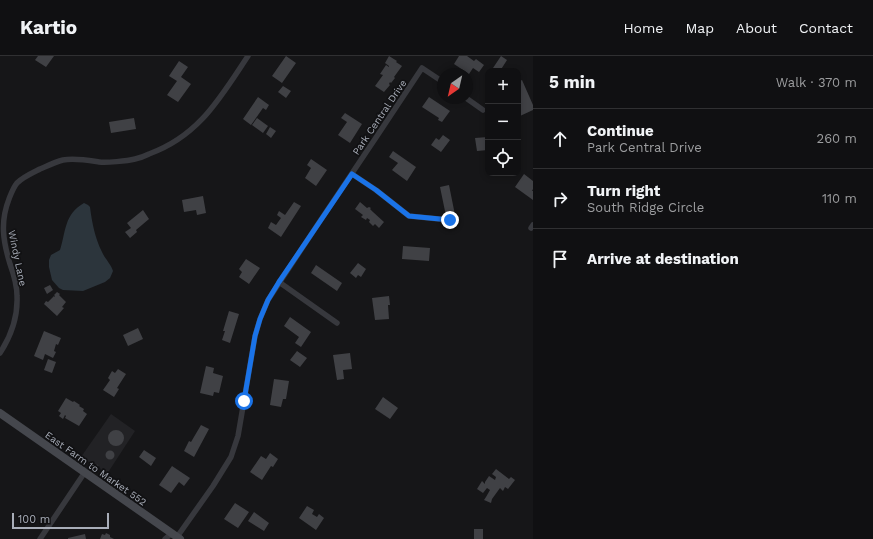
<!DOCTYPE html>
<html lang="en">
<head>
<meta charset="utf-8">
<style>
  :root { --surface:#101012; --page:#19191b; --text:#f1f3f6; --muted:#9c9d9f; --line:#303032 }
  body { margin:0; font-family:"Work Sans",sans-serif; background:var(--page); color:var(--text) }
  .controls { position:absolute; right:12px; top:12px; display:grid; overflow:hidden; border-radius:8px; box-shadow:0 2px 6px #0003 }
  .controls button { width:36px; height:36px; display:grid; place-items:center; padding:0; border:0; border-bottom:1px solid var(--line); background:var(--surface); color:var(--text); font:20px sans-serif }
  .compass { position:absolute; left:437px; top:12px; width:36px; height:36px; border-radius:50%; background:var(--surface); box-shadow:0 2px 6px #0003; rotate:214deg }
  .scale { position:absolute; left:12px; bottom:10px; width:97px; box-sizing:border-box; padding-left:4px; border:2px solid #a8adb8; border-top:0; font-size:11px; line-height:14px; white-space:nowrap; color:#a8adb8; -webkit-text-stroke:3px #111113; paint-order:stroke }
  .stop { position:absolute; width:12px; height:12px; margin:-9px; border:3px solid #1a73e8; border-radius:50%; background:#fff }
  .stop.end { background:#1a73e8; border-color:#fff; box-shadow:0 1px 4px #0008 }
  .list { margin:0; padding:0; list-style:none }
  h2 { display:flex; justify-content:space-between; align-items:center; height:52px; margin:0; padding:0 16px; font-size:17px }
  h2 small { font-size:13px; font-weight:400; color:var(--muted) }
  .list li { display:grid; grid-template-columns:26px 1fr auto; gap:12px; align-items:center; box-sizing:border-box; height:60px; padding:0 16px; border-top:1px solid var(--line) }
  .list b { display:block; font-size:15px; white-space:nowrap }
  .list p { margin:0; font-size:13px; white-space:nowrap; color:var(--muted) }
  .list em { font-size:13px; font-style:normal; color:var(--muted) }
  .icon { flex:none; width:22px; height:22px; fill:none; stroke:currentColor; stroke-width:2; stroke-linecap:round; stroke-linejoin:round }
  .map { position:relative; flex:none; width:533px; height:483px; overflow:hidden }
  header { display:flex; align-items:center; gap:24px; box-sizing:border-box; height:56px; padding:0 20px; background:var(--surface); border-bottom:1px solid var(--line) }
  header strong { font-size:19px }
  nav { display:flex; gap:22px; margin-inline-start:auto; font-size:14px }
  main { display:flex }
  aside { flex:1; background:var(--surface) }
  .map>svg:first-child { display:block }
  .built { fill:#222225 }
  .water { fill:#2c353c }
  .building { fill:#404145 }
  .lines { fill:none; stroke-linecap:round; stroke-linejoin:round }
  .lane { stroke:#37383d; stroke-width:3 }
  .street { stroke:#37383d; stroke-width:5.5 }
  .secondary { stroke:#45474d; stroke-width:8 }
  .route { stroke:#1a73e8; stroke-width:5 }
  .labels { text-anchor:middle; stroke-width:3.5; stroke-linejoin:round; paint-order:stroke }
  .street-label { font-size:10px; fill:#a8adb8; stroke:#111113 }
</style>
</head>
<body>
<header>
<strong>Kartio</strong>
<nav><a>Home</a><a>Map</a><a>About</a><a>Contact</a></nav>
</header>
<main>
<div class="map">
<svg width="533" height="483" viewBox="0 0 533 483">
  <rect width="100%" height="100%" fill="#161618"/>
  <!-- built -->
  <path class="built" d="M111,358l24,17 -28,43 -6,-4 -2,-4 -3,-2 -5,-1 -10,-6z"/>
  <!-- water -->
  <path class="water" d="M84,147l4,2 2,2c2,16 5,31 12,45 3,7 9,12 11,19l-3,7 -5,4 -22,9 -20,-1 -4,-2 -7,-8 -3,-13v-7l2,-5 9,-5c6,-18 4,-36 24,-47z"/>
  <!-- building -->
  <path class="building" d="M38,0h16l-8,11 -11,-7z
    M286,0l10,7 -14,20 -10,-7z
    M389,0l8,5 -1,1 6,4 -8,11 1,1 -4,5 -1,-1 -1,2 1,1 -6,7 -9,-6 8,-11 -3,-1 6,-9 3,2v-1l-4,-3z
    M459,0h8l7,5 2,-2 8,6 -5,7 -6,-4 -4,6 -15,-10z
    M501,0l6,4 -7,11h-9z
    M179,5l9,6 -7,10 10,7 -13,18 -11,-7 10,-14 -8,-5z
    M522,24l11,25v5l-13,6 -2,-4 1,-23 -1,-7z
    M283,30l8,5 -5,7 -8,-6z
    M258,41l11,8 -3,5 -3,-2 -12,17 -8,-6z
    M429,41l21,14 -8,11 -4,-2 1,-2 -17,-11z
    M345,57l17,11 -12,19 -12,-8 9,-13 -6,-4z
    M134,62l2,11 -25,4 -2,-11z
    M257,62l11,8 -5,7 -11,-8z
    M270,71l6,4 -5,7 -5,-4z
    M443,79l7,5 -9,12 -10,-7 5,-7 3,2z
    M488,81v13l-11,1 -2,-13z
    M393,95l23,16 -9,14 -15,-11 6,-7 -9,-6z
    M311,103l16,11 -11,16 -11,-8 6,-10 -4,-3z
    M524,118l9,7v8l-1,2h1v9l-18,-13z
    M449,129l6,30 -9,1 -6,-29z
    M203,140l3,17 -9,2 -1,-5 -12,2 -2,-12z
    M294,146l7,4 -20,31 -13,-9 3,-6 5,3 5,-7 -4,-3 2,-4 6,4z
    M360,146l7,6 2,-1 2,1 -1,1 3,3 11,10 -5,6 -4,-4 -2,2 -4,-4 1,-2 -3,-2 -1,2 -5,-3 2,-2 -8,-6z
    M143,154l6,9 -13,11 1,2 -7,6 -5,-6 6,-4 -4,-5z
    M403,190l27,2 -1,13 -27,-2z
    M246,203l14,9 -11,16 -10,-7 3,-5 -3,-3z
    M358,207l8,6 -5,8 -3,-2 -2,3 -6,-5z
    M316,209l26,18 -5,8 -26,-18z
    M50,229l3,5 -6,4 -3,-6z
    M57,236l3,2 -1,1 7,7 -4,5 2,1 -7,8 -13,-12 2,-3 2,1 6,-6 1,1v-1l-1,-1z
    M389,240l1,9h-2l1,14 -14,1 -3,-22z
    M229,255l10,3 -9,29 -8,-3 3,-9h-2z
    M290,261l21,15 -10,15 -6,-4 4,-6 -15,-11z
    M138,272l5,11 -15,7 -5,-11z
    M44,275l17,7 -3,7 -2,-1 -2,7 2,1 -3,6 -8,-4 -2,6 -9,-4z
    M297,295l10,7 -7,9 -10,-7z
    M350,297l2,16 -9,1 1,9 -7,1 -4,-25z
    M48,303l8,3 -4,11 -8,-3z
    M206,310l8,2 -1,5 10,3 -4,17 -5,-1 -1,4 -13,-3z
    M118,313l8,5 -9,14 2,1 -5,8 -11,-7 7,-10 -2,-2 4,-7 3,2z
    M274,323l15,2 -3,18h-3l-2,8 -11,-2z
    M383,341l15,11 -8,11 -15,-10z
    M66,342l7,4 1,-1 6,4 -1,1 5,3 -1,2 4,3 -8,12 -14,-8 1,-2 -1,-1 -2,4 -4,-3 2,-3 -3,-2z
    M201,369l8,4 -15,28 -10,-6 5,-10 2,1z
    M108 382a8 8 0 1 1 16 0a8 8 0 1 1-16 0Z
    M144,394l12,8 -5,8 -12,-9z
    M105.5 399a4.5 4.5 0 1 1 9 0a4.5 4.5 0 1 1-9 0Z
    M270,397l8,6 -5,8 -2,-1 -9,14 -12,-8 11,-16 5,3z
    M172,410l18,12 -6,8 -5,-4 -8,11 -12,-8z
    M496,413l13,10 2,-2 4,3 -7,9 -3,-2 -2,4 -3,-3 -8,11 -1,4 -7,-3 2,-3 4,-7 -3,-2 -4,5 -6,-4 5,-8 3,3v-2l4,-6 6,4 1,-3 -4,-3z
    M235,447l14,9 -11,16 -14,-9z
    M307,450l7,4 -2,4 5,3 2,-3 5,4 -8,12 -17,-12z
    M254,456l15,11 -5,8 -16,-10z
    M474,473h9v10h-9z
    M106,477l4,2v2l4,2h-14l2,-5 3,1z
    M85,478l1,5h-18v-1z"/>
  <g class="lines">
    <!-- lane -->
    <path class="lane" d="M90,420l7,-10"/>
    <!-- street -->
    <path class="street" d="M466,42l17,12
      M352,118l24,16 33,26 40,4
      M531,172l2,-3
      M279,226l58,41
      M0,297c11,-17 18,-36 17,-57 0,-11 -3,-21 -7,-32 -7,-23 -10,-42 -1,-65 2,-5 4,-11 8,-16 6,-6 15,-10 23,-14 7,-3 15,-7 23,-9 12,-2 23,0 36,2 7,1 28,-1 36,-3 5,-1 10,-3 14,-5 50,-18 71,-56 99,-98
      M177,481l36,-51 18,-29 7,-21 17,-100 5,-17 8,-19 50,-76 61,-91 43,-65 21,14
      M40,483l45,-67
      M165,483l7,-6"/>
    <!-- secondary -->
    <path class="secondary" d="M0,357l180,126"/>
  </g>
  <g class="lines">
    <!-- route -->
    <path class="route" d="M244,345l11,-65 5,-17 8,-19 11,-18 73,-108 24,16 33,26 41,4"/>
  </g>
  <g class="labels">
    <!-- street labels -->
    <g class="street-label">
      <text transform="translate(379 61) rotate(-56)" y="4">Park Central Drive</text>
      <text transform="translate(18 202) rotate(78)" y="4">Windy Lane</text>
      <text transform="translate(96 412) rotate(35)" y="4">East Farm to Market 552</text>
    </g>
  </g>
</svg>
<div class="controls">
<button>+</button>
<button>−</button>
<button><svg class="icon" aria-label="locate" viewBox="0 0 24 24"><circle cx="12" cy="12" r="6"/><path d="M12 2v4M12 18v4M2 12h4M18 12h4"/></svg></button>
</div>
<svg class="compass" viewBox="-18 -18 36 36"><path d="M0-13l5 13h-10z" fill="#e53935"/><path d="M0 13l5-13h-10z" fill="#9c9d9f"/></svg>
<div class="scale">100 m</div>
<div class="stop" style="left:244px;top:345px"></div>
<div class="stop end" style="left:450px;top:164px"></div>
</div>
<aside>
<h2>5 min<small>Walk · 370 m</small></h2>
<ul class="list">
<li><svg class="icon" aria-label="ahead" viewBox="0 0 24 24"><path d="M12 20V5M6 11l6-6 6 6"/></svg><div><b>Continue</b><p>Park Central Drive</p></div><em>260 m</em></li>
<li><svg class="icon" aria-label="right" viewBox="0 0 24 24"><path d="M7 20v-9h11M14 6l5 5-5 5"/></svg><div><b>Turn right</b><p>South Ridge Circle</p></div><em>110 m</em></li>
<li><svg class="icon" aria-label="arrive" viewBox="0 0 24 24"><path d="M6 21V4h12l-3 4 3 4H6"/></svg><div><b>Arrive at destination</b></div></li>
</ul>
</aside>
</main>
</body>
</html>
